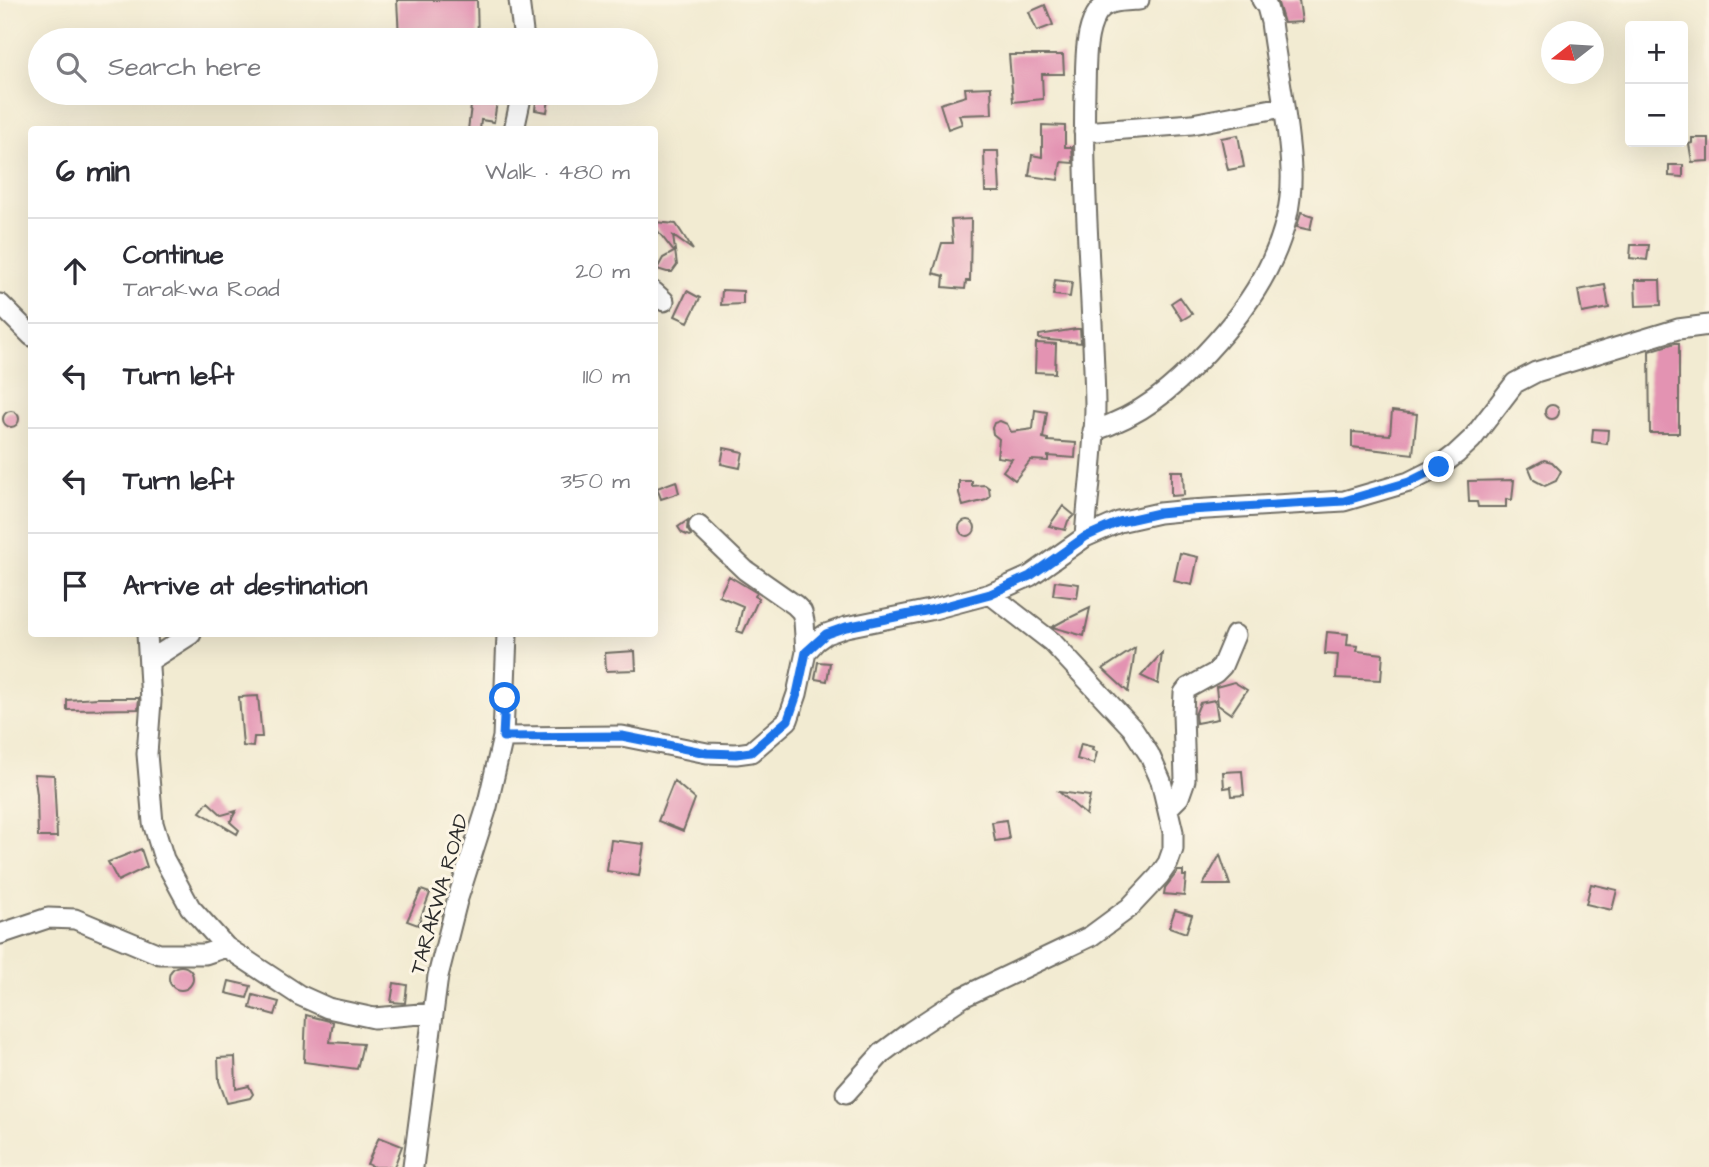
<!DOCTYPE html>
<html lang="en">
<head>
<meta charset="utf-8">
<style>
  :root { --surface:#fff; --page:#f2f2f3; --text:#2b2b33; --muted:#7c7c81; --line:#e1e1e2 }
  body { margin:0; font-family:"Architects Daughter",sans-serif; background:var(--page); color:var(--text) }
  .controls { position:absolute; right:21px; top:21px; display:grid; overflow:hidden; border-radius:7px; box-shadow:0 7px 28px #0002 }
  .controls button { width:63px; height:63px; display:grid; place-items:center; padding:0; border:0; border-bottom:2px solid var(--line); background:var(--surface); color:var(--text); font:35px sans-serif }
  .compass { position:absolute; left:1541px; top:21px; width:63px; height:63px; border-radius:50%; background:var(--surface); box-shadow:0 7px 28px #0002; rotate:253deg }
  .stop { position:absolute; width:21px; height:21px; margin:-16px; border:5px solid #1a73e8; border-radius:50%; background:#fff }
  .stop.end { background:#1a73e8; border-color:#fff; box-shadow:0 2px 7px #0008 }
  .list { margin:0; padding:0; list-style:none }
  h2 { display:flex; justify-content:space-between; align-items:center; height:91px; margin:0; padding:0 28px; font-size:30px }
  h2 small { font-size:23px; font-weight:400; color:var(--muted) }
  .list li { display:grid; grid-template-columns:46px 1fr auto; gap:21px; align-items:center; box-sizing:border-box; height:105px; padding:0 28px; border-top:2px solid var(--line) }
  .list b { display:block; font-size:26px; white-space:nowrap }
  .list p { margin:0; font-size:23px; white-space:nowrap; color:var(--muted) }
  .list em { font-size:23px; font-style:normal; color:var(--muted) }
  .icon { flex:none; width:38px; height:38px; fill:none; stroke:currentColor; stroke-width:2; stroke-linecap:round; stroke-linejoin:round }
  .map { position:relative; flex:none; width:1709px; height:1167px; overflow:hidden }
  .search { position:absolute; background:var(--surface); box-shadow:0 7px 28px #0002; left:28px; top:28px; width:630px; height:77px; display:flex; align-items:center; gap:18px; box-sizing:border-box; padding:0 24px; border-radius:38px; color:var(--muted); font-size:26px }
  .panel { position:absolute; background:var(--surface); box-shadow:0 7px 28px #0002; left:28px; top:126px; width:630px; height:511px; border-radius:7px }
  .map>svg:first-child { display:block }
  .building { fill:#e393b2 }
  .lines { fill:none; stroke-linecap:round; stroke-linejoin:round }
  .minor-casing { stroke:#716e65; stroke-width:23 }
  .minor { stroke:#fff; stroke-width:19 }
  .route { stroke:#1a73e8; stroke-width:9 }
  .labels { text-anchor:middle; stroke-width:6; stroke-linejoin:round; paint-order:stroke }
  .street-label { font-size:21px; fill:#2b2b2b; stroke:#fcf5e5 }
</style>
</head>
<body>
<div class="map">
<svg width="1709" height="1167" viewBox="0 0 1709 1167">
  <rect width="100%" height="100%" fill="#fcf5e5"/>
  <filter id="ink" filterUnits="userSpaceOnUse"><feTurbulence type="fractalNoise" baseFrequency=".0143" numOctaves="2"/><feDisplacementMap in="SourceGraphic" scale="14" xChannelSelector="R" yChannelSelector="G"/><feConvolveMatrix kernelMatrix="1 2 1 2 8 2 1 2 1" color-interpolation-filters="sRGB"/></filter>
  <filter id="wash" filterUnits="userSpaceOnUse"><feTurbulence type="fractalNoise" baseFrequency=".00686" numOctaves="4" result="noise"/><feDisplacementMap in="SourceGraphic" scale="28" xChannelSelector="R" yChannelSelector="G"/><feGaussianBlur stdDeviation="1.57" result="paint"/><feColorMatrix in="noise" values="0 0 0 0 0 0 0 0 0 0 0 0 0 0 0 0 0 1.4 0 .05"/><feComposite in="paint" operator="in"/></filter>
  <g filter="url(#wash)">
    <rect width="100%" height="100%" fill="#f2ebd2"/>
    <g id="blocks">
      <!-- building -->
      <path class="building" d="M397,0h80l1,40 -79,-3z
        M1277,0h22l3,22 -18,1z
        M1045,5l8,20 -16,6 -8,-19z
        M1009,55h54l1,19h-22l1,25 -30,3z
        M991,87l1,27 -33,1 3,9 -14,5 -8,-25 26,-8 -1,-8z
        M537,93h13l-3,19 -12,-2z
        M472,98l25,3 -3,21 -13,-2 -1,10h-12z
        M1042,125l23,1v21h7l1,16 -12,-1 -3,18 -29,-4 3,-21 10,2z
        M1238,135l6,32 -16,3 -7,-32z
        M1692,138h17v23l-17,1 -3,-18 3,-1z
        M984,151h14l2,41h-15z
        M1669,165h14v12l-14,-1z
        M1301,212l12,4 -3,14 -13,-3z
        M971,219l-1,62h-4l-1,8 -22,-2 1,-11 -11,-3 9,-30h11l-2,-23z
        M654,222l22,2 17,26 -20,-14 4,29 -5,7h-5l-10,-3 6,-11 11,-6 -20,-26z
        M1631,245h18l-2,15 -17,-2z
        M1055,280l17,2 -2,15 -17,-2z
        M1635,280h25l1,25 -25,1z
        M1605,285l4,23 -27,5 -4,-23z
        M722,290l21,1v13l-22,1z
        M687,291l13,7 -12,24 -13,-6z
        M1180,297l12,17 -10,6 -11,-17z
        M1076,329h4l1,14 -42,-4v-4z
        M1036,343l20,1 -1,29 -20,-1z
        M1675,343h4v90h-29l-1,-82z
        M1545 412a7 7 0 1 1 14 0a7 7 0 1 1-14 0Z
        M1035,410l12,2 -4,26 5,1v2l28,2 -1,15 -27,-2v5l-17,-1 -16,20 -12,-9 9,-12 -15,-2 2,-18 -6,-5 -1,-6 2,-5 6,-2 7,3 4,8 22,-3z
        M1392,411l25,3 -4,40 -61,-7v-15l38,3z
        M3 419a8 8 0 1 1 16 0a8 8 0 1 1-16 0Z
        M1593,429l15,1 -1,14 -15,-2z
        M724,448l19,4 -3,16 -19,-4z
        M1544,460l8,2 9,9 -5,10 -11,5 -11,-6 -5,-12z
        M1171,471h12l1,24 -13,1z
        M1514,480l-2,20 -6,-1v8h-28l-1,-5h-8l-1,-21z
        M676,481l3,12 -18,6 -4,-11z
        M959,481h13v5l13,-1 4,3 1,9 -4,3 -23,6 -4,-13z
        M1063,506l11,9 -6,6 -3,9 -16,-4z
        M959 528a8 8 0 1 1 16 0a8 8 0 1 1-16 0Z
        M688,520l-1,9 4,6 -2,1 -7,-3 -4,-6z
        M1180,553l18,4 -6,28 -18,-4z
        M729,576l28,17 -2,3 4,2 -16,35 -6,-2 6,-25 -24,-10z
        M1055,581l24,3 -2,14 -24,-3z
        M1090,608l-6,28 -32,-9 13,-7z
        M1327,632l21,2 -1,11 11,1 -1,5 26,3 -2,26 -45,-2 2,-23 -13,-1z
        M1135,648l-2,16 -5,28 -25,-23z
        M635,651l1,19 -30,1 -1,-18z
        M1162,653l-4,31 -17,-8z
        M818,662l12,1 -3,18 -12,-2z
        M1234,682l13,8 -16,24 -13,-9 -2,-18z
        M258,696l4,41h-8l-1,10 -10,-1 -4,-49z
        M98,698h41l-1,11 -71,1v-10z
        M1215,700l3,19 -22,4 -1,-8 5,-12z
        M1081,744l12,3 -1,3 5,2 -3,12 -17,-5z
        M1242,771l2,24 -12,1 -1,-9 -7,1 -1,-16z
        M34,774l20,1 3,62h-19l-1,-43z
        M674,781l21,18 -12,32 -25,-10z
        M1059,792l31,4 -4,19z
        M208,802l14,13 14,-4 -6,11 9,8 -2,4 -37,-22z
        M1006,820l3,19 -14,2 -3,-19z
        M611,840l33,4 -5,32 -32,-5z
        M141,849l6,18 -29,14 -10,-19z
        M1220,855l10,30h-27z
        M1178,871h5v5h3l-2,20 -20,-2 1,-6z
        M1591,884l26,6 -5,20 -26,-6z
        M421,890l9,3 -12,32 -11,-4z
        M1175,910l17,5 -6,18 -17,-6z
        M169 978a12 12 0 1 1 24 0a12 12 0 1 1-24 0Z
        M229,981l22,5 -4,12 -21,-5z
        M394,983l13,2 -2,18 -14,-1z
        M253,995l26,7 -4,13 -25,-7z
        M306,1015l27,7 -3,20 33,2 -6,25 -53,-7z
        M235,1057l1,32 13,-3 4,8 -3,4 -23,5 -8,-22 -1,-23z
        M379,1137l23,9 -8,21h-20l-7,-3z"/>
    </g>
  </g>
  <g filter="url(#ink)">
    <use href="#blocks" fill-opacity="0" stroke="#716e65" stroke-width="2"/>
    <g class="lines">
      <!-- minor casing -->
      <g class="minor-casing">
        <path id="minor" d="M519,0l5,40
          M514,130l8,-37
          M1084,132l108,-8 91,-17
          M654,292l10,9
          M0,304l32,32
          M1093,431c49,-16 78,-41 113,-78 47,-50 88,-111 85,-183 -2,-50 -14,-99 -20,-148l-4,-15 -5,-7
          M699,526l46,44 50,35 7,7 2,9 2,31
          M1085,537c3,-44 10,-89 10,-133 -2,-105 -13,-210 -10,-315 1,-22 -1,-54 11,-74 8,-15 27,-14 43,-15
          M147,634l4,67 -4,53 6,69 11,36 26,48 36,40 73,48 29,13 46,10 58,-5
          M149,661l42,-27
          M503,737l119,-1 85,17 29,1 15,-2 37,-32 9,-26 9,-42 10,-11 10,-7 20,-7 84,-17 60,-16 40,-18 55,-39 34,-15 40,-9 31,-3 154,-9 65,-19 30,-15 17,-13 16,-15 43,-56 21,-11 142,-43 31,-4
          M1169,807l10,-10 6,-17 -2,-67 1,-20 4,-5 27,-15 7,-7 13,-31
          M0,934l48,-16 27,1 84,35h46l21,-7
          M846,1093l36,-40 28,-21 53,-35 128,-61 38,-28 30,-32 9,-13 5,-14v-17l-12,-51 -12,-27 -17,-26 -80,-86 -62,-48
          M413,1167l25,-191 19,-75 30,-94 16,-70 4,-103"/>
      </g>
      <!-- minor -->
      <use href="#minor" class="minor"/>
    </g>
  </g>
  <g class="lines" filter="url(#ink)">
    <!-- route -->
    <path class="route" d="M505,698l-2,39 119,-1 85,17 29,1 15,-2 37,-32 9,-26 9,-42 20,-18 20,-7 84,-17 60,-16 40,-18 55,-39 34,-15 40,-9 31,-3 154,-9 65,-19 30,-15"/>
  </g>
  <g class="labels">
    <!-- street labels -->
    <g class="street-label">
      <text transform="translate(439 894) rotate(-74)" y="7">TARAKWA ROAD</text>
    </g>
  </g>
</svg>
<div class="controls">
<button>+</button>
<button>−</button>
</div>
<svg class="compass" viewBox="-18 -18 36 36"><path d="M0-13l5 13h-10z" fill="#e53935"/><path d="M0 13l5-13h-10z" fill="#7c7c81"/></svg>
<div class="stop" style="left:505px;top:698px"></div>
<div class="stop end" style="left:1439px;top:467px"></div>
<div class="search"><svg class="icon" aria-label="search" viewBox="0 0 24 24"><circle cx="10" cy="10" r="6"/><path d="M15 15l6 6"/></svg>Search here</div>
<section class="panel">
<h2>6 min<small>Walk · 480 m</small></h2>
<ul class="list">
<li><svg class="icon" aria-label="ahead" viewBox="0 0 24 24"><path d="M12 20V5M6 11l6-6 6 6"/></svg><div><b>Continue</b><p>Tarakwa Road</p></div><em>20 m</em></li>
<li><svg class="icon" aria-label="left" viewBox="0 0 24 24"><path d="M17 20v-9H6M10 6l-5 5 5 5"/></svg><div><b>Turn left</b></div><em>110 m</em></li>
<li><svg class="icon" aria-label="left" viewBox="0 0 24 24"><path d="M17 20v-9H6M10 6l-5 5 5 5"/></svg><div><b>Turn left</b></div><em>350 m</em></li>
<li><svg class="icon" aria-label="arrive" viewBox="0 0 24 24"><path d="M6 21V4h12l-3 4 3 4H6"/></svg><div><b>Arrive at destination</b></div></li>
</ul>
</section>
</div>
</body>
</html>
